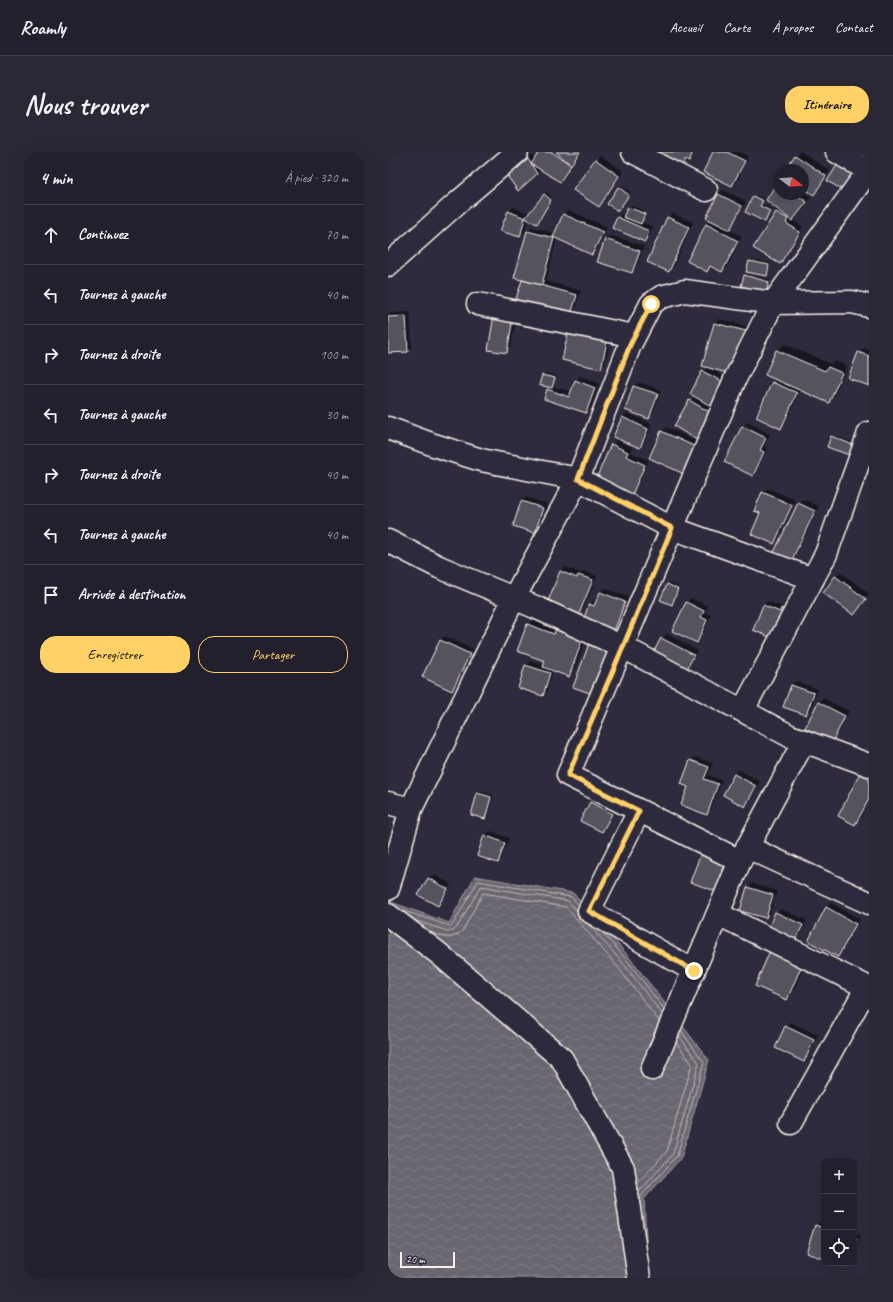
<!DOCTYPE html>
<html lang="fr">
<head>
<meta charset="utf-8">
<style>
  :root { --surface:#23202e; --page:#2b2836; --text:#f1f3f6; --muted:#a3a3aa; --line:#403e4a; --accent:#ffd166 }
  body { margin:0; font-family:Caveat,sans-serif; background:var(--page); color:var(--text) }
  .controls { position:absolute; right:12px; bottom:12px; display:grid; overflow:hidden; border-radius:8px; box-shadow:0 4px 16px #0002 }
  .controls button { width:36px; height:36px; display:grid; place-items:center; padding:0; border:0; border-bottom:1px solid var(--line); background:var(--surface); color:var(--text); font:20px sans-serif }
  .compass { position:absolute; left:385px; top:12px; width:36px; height:36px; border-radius:50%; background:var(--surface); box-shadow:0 4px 16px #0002; rotate:107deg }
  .scale { position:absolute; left:12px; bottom:10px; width:55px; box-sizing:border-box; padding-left:4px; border:2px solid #f4f1e8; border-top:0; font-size:11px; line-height:14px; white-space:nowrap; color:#f4f1e8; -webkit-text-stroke:3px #2f2a3d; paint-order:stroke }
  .stop { position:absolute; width:12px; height:12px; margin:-9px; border:3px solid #ffd166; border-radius:50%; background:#fff }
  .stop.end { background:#ffd166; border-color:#fff; box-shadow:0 1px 4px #0008 }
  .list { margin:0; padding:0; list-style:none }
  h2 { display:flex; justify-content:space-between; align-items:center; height:52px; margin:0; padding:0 16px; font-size:17px }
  h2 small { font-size:13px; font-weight:400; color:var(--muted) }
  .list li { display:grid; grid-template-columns:26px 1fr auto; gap:12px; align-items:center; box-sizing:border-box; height:60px; padding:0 16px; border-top:1px solid var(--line) }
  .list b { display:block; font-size:15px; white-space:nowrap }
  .list em { font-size:13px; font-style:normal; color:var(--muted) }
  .actions { display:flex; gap:8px; padding:12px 16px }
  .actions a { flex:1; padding:9px 0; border:1px solid var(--accent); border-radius:16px; text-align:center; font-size:14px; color:var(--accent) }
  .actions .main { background:var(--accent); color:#111 }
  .icon { flex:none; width:22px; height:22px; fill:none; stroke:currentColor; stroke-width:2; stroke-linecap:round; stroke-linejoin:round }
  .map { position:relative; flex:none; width:481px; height:1126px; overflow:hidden; border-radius:16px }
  header { display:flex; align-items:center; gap:24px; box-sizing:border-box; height:56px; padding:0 20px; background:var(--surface); border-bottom:1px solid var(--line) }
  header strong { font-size:19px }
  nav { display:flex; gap:22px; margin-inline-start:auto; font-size:14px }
  .intro { display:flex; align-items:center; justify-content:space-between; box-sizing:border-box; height:96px; padding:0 24px }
  h1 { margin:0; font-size:28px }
  .button { padding:10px 18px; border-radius:16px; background:var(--accent); color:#111; font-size:14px; font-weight:700 }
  main { display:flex; gap:24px; padding:0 24px }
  aside { flex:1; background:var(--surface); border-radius:16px; box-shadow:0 4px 16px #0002 }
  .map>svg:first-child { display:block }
  .water { fill:url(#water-waves); stroke:#a19ea0 }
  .shadow { fill:#0007 }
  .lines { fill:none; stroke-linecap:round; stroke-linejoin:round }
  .shore { stroke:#bdb9b8; stroke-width:1 }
  .building { fill:#56525f; stroke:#f4f1e8 }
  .minor-casing { stroke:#f4f1e8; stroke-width:25 }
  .minor { stroke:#2f2a3d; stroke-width:22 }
  .route { stroke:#ffd166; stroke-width:5 }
</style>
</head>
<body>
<header>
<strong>Roamly</strong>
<nav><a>Accueil</a><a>Carte</a><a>À propos</a><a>Contact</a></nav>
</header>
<div class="intro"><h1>Nous trouver</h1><a class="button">Itinéraire</a></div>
<main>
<aside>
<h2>4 min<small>À pied · 320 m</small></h2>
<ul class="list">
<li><svg class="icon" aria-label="ahead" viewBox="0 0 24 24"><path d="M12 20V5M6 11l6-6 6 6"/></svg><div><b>Continuez</b></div><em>70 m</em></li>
<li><svg class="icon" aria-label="left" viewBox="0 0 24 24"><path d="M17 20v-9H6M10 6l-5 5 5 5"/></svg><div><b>Tournez à gauche</b></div><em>40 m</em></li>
<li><svg class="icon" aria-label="right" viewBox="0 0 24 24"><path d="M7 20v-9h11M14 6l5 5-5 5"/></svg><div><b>Tournez à droite</b></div><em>100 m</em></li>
<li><svg class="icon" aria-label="left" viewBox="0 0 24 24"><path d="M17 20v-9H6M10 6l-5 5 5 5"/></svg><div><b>Tournez à gauche</b></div><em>30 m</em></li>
<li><svg class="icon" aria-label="right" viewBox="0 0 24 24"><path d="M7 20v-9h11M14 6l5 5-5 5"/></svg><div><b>Tournez à droite</b></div><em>40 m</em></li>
<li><svg class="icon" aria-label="left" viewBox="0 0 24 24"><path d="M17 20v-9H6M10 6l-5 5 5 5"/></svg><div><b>Tournez à gauche</b></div><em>40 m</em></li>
<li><svg class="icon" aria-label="arrive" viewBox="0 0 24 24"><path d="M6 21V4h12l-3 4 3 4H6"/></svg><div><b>Arrivée à destination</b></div></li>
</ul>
<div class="actions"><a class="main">Enregistrer</a><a>Partager</a></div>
</aside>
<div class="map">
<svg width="481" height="1126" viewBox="0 0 481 1126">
  <defs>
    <pattern id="water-waves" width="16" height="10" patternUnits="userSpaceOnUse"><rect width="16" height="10" fill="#6a6670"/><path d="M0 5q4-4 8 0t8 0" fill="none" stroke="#807c84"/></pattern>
  </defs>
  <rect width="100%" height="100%" fill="#2f2a3d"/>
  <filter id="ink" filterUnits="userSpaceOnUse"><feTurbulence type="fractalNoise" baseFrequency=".025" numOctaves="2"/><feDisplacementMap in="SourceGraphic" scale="8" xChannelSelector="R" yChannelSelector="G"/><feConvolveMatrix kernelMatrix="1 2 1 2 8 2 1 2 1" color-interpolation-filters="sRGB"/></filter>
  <g filter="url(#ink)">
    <!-- water -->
    <path class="water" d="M87,724l98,17 56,64 80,103 -28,98 -37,41 4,79h-260v-377l61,22z"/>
    <!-- shadow -->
    <path class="shadow" d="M152,0h41l-16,25 -5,4 -19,-12 -5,5 -22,-2 18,-17 3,5z
      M268,0h39l-2,4 -5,5 -1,-1 -6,7z
      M326,0h26l8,4 -11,25 -5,4z
      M411,0h3l28,19 -17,23 -10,-8v-16h-17z
      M212,3l23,16 -19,30 -5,4 -3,-45z
      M391,30v12h24v-3l8,6 -19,23 11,7 -19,32 -5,4 -3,-50 4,-4 -12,-9z
      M233,34l10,6 -13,18 1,-22z
      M335,38l23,11 -12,23 -5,6 13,6 -15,31 -5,4 -10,-5 -5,4 -1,-45 5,-5 7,-26z
      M159,40l5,6 -13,23 -11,-2 -3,13 -5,4 -11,-24 4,-5 17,7z
      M368,43l8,4 -3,5 11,5 -7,12 -11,-24z
      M243,53l15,7 -4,10 11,5 -4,9 -5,4 -26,-22 4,-5 3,2z
      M180,58l39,17 -10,22 -5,5 -35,-16 -11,43 35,10 -7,21 -4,5 -53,-15 6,-23 4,-48 5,-4 24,6 8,-19z
      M284,61l21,9 -19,44 -5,4 -1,-52z
      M222,83l34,11 -8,22 -4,4 -27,-32z
      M364,108l18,3 -1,10 -2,2 -18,-13z
      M359,122l23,6 -2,10 -2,2 -21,-16z
      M111,159l18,3 -6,33 -4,5z
      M22,160l2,35 -4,4 -20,1v-37l2,-2z
      M331,167l31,8 -12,42 -29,-1 23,13 -31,53 -11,-33 5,-5 -4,-2 12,-22 5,-5 -5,-1 12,-43z
      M224,181l-7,30 -4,5 -38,-9z
      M396,192l47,20 4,-3 12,5 -12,29 -7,7 -27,-13 -16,34 -4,4 -8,-44 4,-4v-28z
      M476,196l5,2v35l-20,-8 10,-25z
      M157,221l11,3 -3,10 19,6 4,-11 4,-5 19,7 -8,25 -5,4 -38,-22 3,-4 -8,-11z
      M251,230l22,8 -8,23 -4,4 -23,-7 8,-24z
      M239,261l25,11 -8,19 -4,4 -18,-29z
      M359,270l23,12 -6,12 4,2 -11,22 -4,4 -10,-47z
      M279,275l33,16 -16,29 -22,-40z
      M446,283l20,8 -5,11 -17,-17z
      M228,288l16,7 -2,5 19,8 -13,29 -4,4 -20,-48z
      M380,336l27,12 -16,38 -5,4 -12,-30 1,-19z
      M138,345l21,7 -8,24 -4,4 -13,-31z
      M415,347l16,7 -24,51 -4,4 8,-58z
      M177,415l16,6 3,-2 13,5 -13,32 -5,5 -18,-42z
      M452,420l29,21 -11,17 -22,-33z
      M282,431l10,4 -8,17 -4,-19z
      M217,436l24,9 -11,28 -5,5 -23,-25 5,-5 2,1 4,-9z
      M303,446l17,8 -4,6 7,3 -10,22 -4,4 -11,-38z
      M380,449l15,6 4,-3 7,3 -11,29 -19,-30z
      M147,466l55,10 -15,41 -6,6 -16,-5 -6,21 -5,4 -16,-29 4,-5 14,4 2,-5 -18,-35z
      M279,482l31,17 -8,14 -4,5 -32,-17 8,-15z
      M57,484l28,13 -17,36 -4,5 -29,-14 17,-36z
      M408,529l22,8 -7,20 -5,5 -22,-8 8,-21z
      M435,546l26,13 -12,25 -4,4 -14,-38z
      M307,605l18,6 -5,12 14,5 -11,29 -5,5 -16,-28 1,-25z
      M351,618l21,11 -11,20 -4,5 -10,-32z
      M481,619v30l-9,18 -5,5 6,-50z
      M92,639l13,4 -6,21 -2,2 -7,-24z
      M208,646l20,11 -10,17 -4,5 -21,-11 10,-18z
      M102,679l19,7 -7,20 -5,4 -12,-26z
      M319,697l22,8 -10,28 -5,5z
      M45,722l18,10 -9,16 -4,4 -18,-10 9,-16z
      M364,731l25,8 -7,22 -5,4 -17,-29z
      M443,751l29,16 -18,33 -4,4 -11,-48z
      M393,757l26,11 -7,14 -4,4 -20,-25z
      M391,788l31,13 -17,39 -7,7z
      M402,870l28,13 -10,21 -5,4 -27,-12 10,-22z
      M432,1069l4,1v36l-8,-32z
      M466,1080l7,3 -7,22z"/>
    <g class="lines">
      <!-- shore -->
      <path class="shore" d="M13,758l49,16 3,-2 25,-43 93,16 8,8
        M26,768l33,11h6l4,-4 24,-41 87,15 9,10
        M201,773l33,37 40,52
        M42,780c12,4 23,10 33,-2l20,-37 83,14 51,59 42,55
        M215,781l23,26 38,50
        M249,1032l30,-33 25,-87 -16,-22
        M251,1040l34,-38 26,-91 -20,-27
        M252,1052l1,-8 36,-40 27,-94 -23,-31"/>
    </g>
    <!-- building -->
    <path class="building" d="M151,0h13l19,13 -11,17 -29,-18z
      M168,0h24l-9,13z
      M267,0h38l-4,10 -4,-2 -4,8z
      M325,0h14l18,9 -13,25 -29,-14z
      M407,3l31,21 -12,19 -11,-7v-18h-18z
      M140,7l9,15 -19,17 -10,-14z
      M207,7l24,17 -20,31 -26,-17z
      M451,10l22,14 -18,14 -16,-9z
      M390,29l1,13h17l11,8 -15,19 -26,-21z
      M230,35l11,8 -11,16 -11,-7z
      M156,42l7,6 -14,24 -12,-6z
      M330,42l24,12 -12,24 -24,-12z
      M365,44l10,5 -3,5 10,5 -5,11 -20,-10z
      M240,55l17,7 -4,10 -18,-7z
      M120,59l17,7 -5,19 -20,-6z
      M388,60l12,7 -2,4 14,9 -20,32 -27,-16z
      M175,62l40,18 -11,23 -39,-18z
      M229,65l32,14 -4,11 -33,-14z
      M279,65l22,10 -20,45 -22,-10z
      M318,72l32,17 -16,31 -12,-6 -3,6 -20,-11z
      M139,79l27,7 -12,47 -28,-7z
      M217,87l35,12 -8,22 -35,-11z
      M361,109l20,4 -2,11 -21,-4z
      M356,123l25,7 -3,11 -25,-7z
      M134,128l55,15 -7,23 -55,-16z
      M106,163l19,3 -6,35 -19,-3z
      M18,164l2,36 -20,1v-36z
      M326,171l32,8 -12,44 -32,-9z
      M181,177l39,8 -7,32 -39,-9z
      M388,198l49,21 3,-4 14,6 -13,30 -64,-28z
      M470,200l11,4v30l-21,-8z
      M314,219l27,14 -13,24 -26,-15z
      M154,223l13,3 -3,10 -13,-3z
      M187,228l20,8 -9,25 -42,-14 3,-10 22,8z
      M384,230l25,11 -16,36 -25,-12z
      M245,234l25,8 -9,25 -24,-9z
      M301,248l24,14 -16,26 -23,-14z
      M234,265l26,12 -8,19 -27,-11z
      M354,274l24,12 -6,12 4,2 -11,24 -29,-14z
      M273,279l35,16 -12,27 -35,-16z
      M443,284l22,9 -4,10 -22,-8z
      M223,292l17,8 -2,4 19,9 -13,30 -36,-16z
      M374,340l30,13 -18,39 -23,-10 9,-21 -6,-2z
      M133,349l22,7 -8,25 -22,-7z
      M410,351l17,8 -24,51 -18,-8z
      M172,419l17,7 1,-3 15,5 -14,34 -31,-13z
      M447,424l31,23 -12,16 -31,-22z
      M279,432l11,5 -6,16 -12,-5z
      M212,440l25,10 -11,29 -30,-13 5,-14 5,2z
      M298,450l18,9 -3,6 6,3 -10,23 -25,-12z
      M375,453l17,7 1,-4 10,4 -12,29 -26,-11z
      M139,472l27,10 3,-9 27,10 -15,42 -26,-10 2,-6 -28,-10z
      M273,486l33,17 -8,16 -33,-18z
      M52,488l30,14 -18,37 -30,-14z
      M202,489l21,8 -16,46 -22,-8z
      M137,513l25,8 -7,23 -25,-8z
      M403,533l23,8 -8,22 -23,-8z
      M430,550l27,14 -12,25 -28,-13z
      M302,608l19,7 -5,12 14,5 -11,31 -26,-10 7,-18 -7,-3z
      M472,621l9,5v21l-14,26 -17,-9z
      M346,622l22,12 -11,21 -22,-12z
      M89,641l14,4 -6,22 -14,-4z
      M202,650l22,12 -10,18 -22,-11z
      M96,683l21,8 -7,20 -21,-7z
      M313,701l25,9 -11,29 -25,-9z
      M40,726l20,11 -10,17 -20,-11z
      M359,735l26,8 -7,23 -26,-7z
      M438,755l30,17 -18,33 -30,-16z
      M387,760l28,13 -7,14 -27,-12z
      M384,794l32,14 -17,40 -32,-14z
      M397,874l29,14 -10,22 -29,-14z
      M427,1073l9,3v31l-18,-6z
      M466,1086l3,1 -3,11z
      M448,1111h14l-2,4z"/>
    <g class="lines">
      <!-- minor casing -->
      <g class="minor-casing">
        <path id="minor" d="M245,0l73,38
          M449,0l32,19
          M0,113l68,-61 61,-52
          M90,152l156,32
          M0,276l46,17 47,15 97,19 94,49 141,51
          M0,389l51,26 96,40 88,40 167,89 79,29
          M355,558l83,-156 43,-121
          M0,651l23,6
          M251,659l-50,100 105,60
          M359,695l122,56
          M352,709l-172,-86 168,-398 37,-74 96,-133
          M0,737l23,-80 103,-211 64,-119 52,-134 21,-41 10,-7 24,-6 88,12 79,-1 17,4
          M330,762l151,74
          M0,763l50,38 124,106 61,109 16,110
          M264,917l88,-208 64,-120
          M403,971l76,-136"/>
      </g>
      <!-- minor -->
      <use href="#minor" class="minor"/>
    </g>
  </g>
  <g class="lines" filter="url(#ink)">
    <!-- route -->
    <path class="route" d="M263,152l-21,41 -52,134 94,49 -49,119 -55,128 71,36 -50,100 105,60"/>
  </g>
</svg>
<div class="controls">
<button>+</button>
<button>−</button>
<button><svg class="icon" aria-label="locate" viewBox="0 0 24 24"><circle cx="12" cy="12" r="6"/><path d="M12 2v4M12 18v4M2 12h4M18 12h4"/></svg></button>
</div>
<svg class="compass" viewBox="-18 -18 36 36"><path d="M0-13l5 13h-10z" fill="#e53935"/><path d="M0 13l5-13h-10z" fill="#a3a3aa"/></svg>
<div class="scale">20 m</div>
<div class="stop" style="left:263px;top:152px"></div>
<div class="stop end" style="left:306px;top:819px"></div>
</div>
</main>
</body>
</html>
